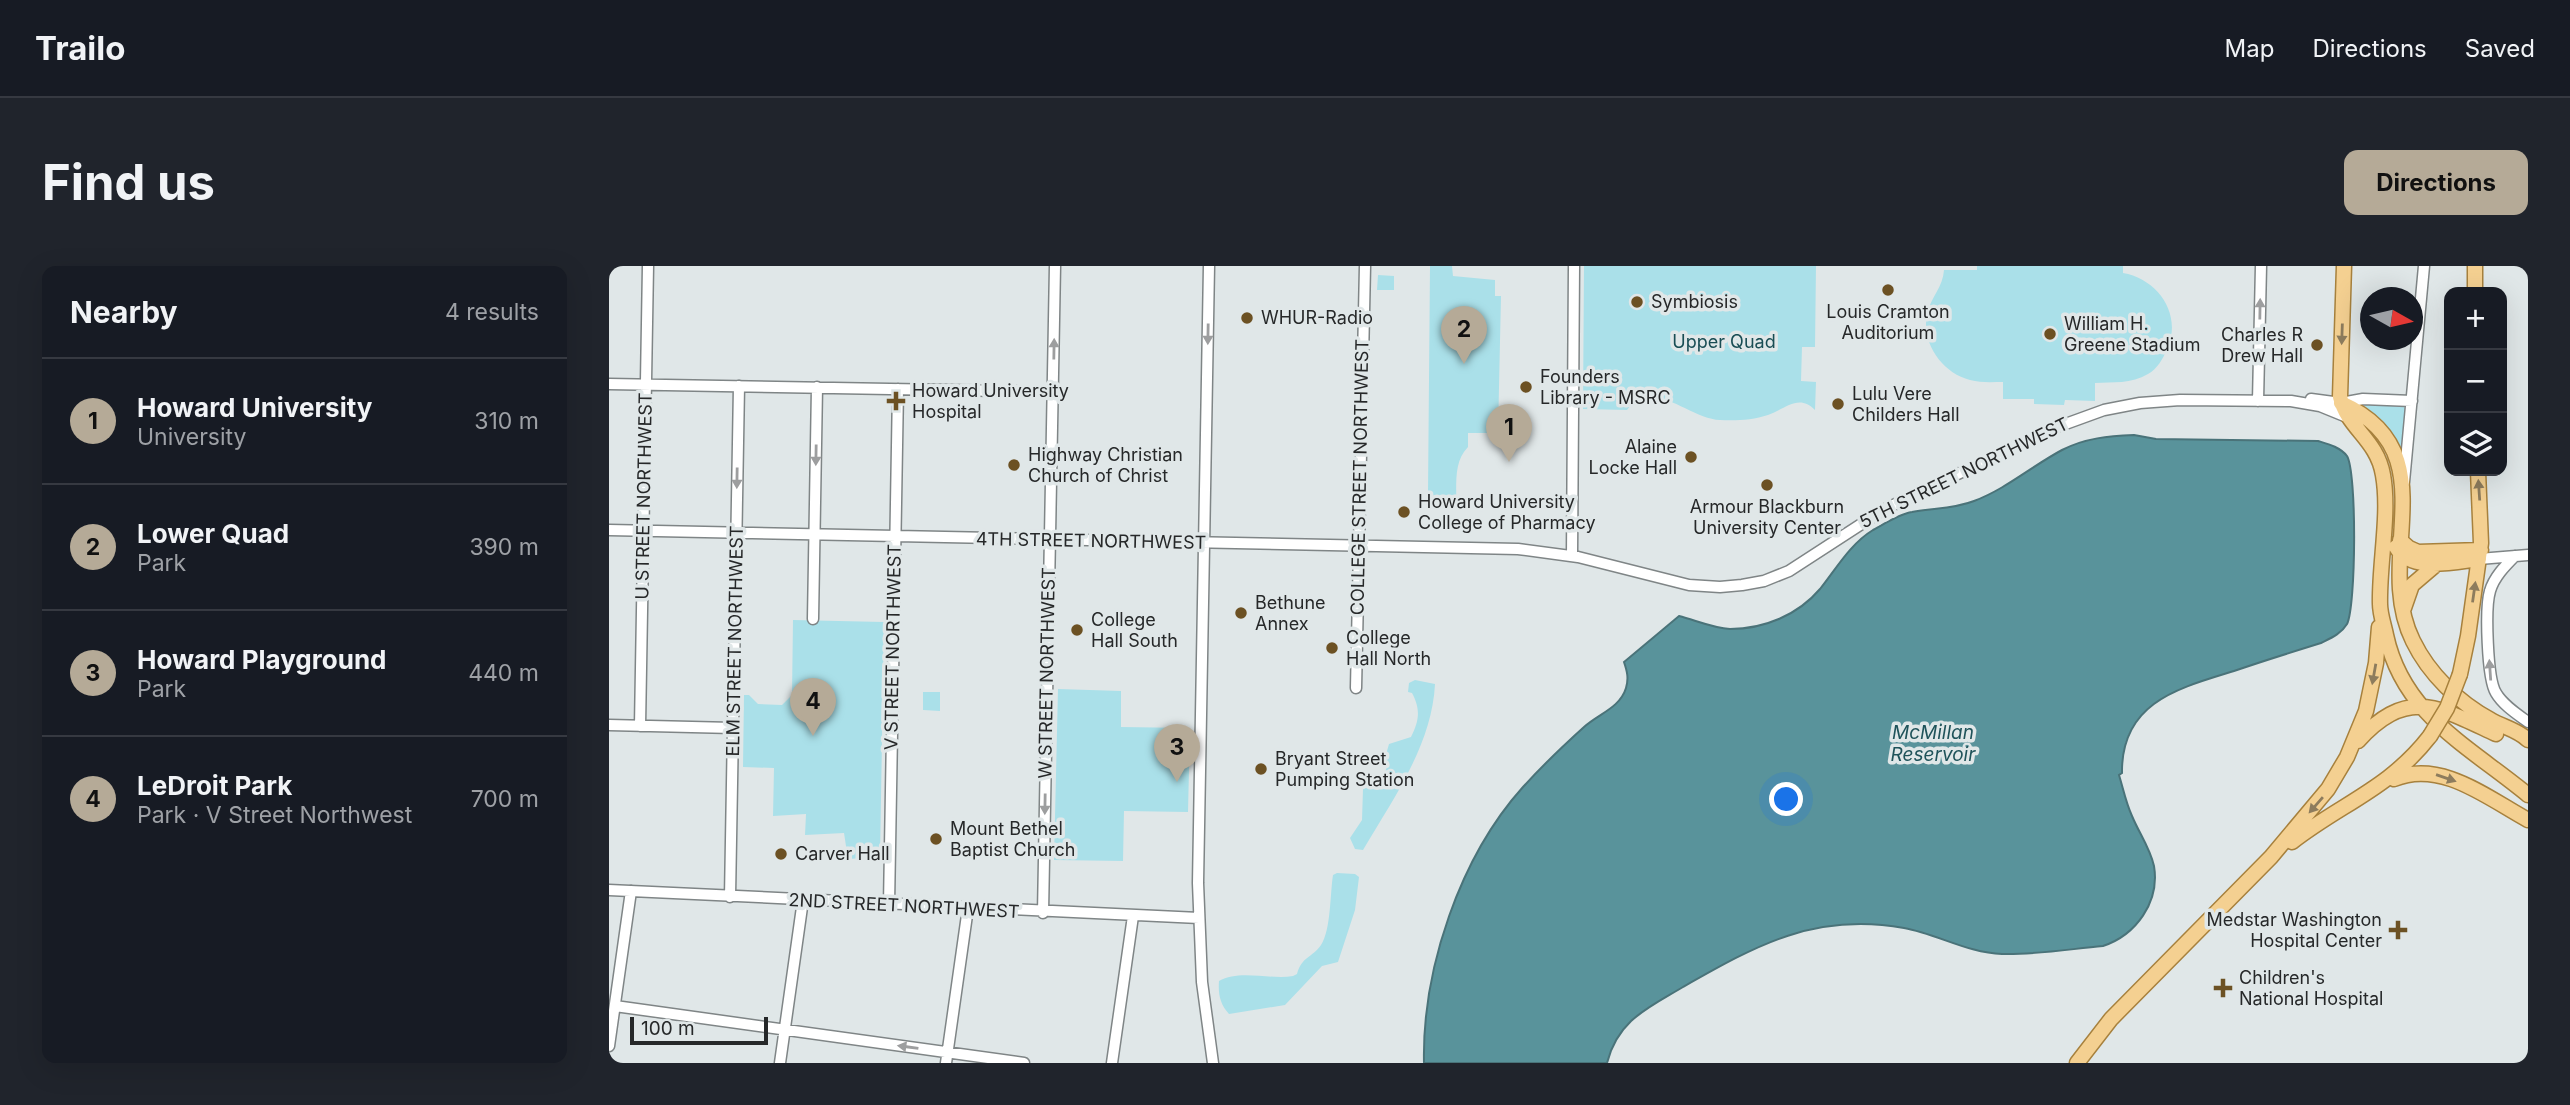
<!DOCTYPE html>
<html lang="en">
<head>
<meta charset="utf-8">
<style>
  :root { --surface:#171b24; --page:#20242c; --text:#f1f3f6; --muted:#9ea1a6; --line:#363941; --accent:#b5aa97 }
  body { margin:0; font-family:Inter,sans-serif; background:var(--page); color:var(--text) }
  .controls { position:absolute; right:21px; top:21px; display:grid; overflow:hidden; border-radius:14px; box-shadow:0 7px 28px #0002 }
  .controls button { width:63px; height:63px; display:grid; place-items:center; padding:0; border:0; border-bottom:2px solid var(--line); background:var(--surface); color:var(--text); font:35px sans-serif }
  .compass { position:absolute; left:1751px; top:21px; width:63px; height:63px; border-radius:50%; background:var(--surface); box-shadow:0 7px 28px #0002; rotate:98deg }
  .scale { position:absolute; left:21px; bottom:18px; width:138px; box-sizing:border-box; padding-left:7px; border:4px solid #262829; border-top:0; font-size:19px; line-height:24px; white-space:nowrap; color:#262829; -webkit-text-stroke:5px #e0e7e8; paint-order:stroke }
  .you { position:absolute; left:1178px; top:534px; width:24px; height:24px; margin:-18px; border:5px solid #fff; border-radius:50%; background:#1a73e8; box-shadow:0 0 0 10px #1a73e833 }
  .badge { display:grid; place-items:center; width:46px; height:46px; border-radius:50%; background:var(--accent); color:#111; font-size:23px; font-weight:700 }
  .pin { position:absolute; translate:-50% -58px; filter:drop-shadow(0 2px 4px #0008) }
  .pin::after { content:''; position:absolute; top:37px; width:24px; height:21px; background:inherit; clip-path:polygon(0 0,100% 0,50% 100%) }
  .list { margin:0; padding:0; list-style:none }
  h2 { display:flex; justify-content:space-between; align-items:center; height:91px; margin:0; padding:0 28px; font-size:30px }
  h2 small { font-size:23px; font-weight:400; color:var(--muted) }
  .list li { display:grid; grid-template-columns:46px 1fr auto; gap:21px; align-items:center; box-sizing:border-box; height:126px; padding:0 28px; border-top:2px solid var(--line) }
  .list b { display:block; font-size:26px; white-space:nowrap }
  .list p { margin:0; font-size:23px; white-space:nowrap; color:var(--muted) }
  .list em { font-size:23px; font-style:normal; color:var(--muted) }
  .icon { flex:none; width:38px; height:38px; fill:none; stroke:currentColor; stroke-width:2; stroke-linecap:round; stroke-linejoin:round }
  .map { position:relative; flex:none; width:1919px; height:797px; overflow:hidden; border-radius:14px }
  header { display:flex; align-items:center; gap:42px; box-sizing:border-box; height:98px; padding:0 35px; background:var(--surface); border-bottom:2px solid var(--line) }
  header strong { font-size:33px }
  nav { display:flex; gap:38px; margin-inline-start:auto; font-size:24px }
  .intro { display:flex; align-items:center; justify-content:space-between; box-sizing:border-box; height:168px; padding:0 42px }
  h1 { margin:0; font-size:49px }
  .button { padding:18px 32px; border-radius:14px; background:var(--accent); color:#111; font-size:24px; font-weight:700 }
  main { display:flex; gap:42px; padding:0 42px }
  aside { flex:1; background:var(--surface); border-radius:14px; box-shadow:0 7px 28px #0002 }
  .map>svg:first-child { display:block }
  .green { fill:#aae0e9 }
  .water { fill:#59939b; stroke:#4a7379; stroke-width:2 }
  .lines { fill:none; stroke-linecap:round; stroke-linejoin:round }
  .minor-casing { stroke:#7f8586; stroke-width:13 }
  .major-casing { stroke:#a7813d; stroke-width:17 }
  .minor { stroke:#fff; stroke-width:10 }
  .major { stroke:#f4d091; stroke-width:14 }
  .major-bridge-casing { stroke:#a7813d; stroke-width:17; stroke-linecap:butt }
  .major-bridge { stroke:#f4d091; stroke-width:14 }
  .oneway { fill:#9d9e9f }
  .oneway2 { fill:#8d7c5d }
  .poi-dot { fill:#6c5123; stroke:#e0e7e8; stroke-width:2.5 }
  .labels { text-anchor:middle; stroke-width:7; stroke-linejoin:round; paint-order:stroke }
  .poi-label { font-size:18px; fill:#262829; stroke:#e0e7e8; text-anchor:start }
  .park-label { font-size:18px; fill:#194d54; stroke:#e0e7e8 }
  .street-label { font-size:18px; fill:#262829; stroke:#e0e7e8 }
  .water-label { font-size:19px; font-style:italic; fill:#1f535a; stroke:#e0e7e8 }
</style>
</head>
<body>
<header>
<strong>Trailo</strong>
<nav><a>Map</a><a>Directions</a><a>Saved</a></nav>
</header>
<div class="intro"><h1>Find us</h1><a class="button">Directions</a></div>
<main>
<aside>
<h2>Nearby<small>4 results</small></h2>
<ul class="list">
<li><span class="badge">1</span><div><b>Howard University</b><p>University</p></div><em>310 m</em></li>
<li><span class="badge">2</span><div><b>Lower Quad</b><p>Park</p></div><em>390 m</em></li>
<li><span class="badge">3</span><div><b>Howard Playground</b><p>Park</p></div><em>440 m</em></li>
<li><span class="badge">4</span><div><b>LeDroit Park</b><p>Park · V Street Northwest</p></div><em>700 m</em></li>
</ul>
</aside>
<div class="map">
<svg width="1919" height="797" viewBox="0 0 1919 797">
  <rect width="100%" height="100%" fill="#e0e7e8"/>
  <!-- green -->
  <path class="green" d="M821,0h22l1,10 42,4v16h6l-3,137h-30v14c-15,15 -11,38 -12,58l-18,-2 -10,-12z
    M975,0h232l-1,81h-13l-1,34 15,1 -1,28c-16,-17 -30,-1 -47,5 -15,5 -33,6 -48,5 -30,-1 -69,-44 -93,-10l-44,-1z
    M1368,0h146v7c35,6 60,42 44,76 -4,10 -10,20 -19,25 -17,10 -35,8 -53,9v18l-30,-1 -1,5 -30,-1v-5h-31v-17c-11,0 -22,1 -33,-2 -28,-7 -49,-37 -43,-66 4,-17 16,-27 17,-44h33z
    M769,9l16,1v14h-17z
    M1752,137l43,4 2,4 -4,37 -18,-26z
    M184,354l91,2 -4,235 -32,2 -4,-26 -39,2 1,-21 -33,2 1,-48 -31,-1 1,-72h5l9,9 24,1 10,-10z
    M806,414l20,4c-3,61 -42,115 -72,166l-8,-1 -5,-11 12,-18 1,-31 8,-6 10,-1 7,-18 -3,-6 4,-14 22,-7c8,-16 10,-27 1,-44l-4,-1 1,-9z
    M449,423l63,2v36l69,1 -2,84 -64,-1 -1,50 -69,-1z
    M314,426h17v19l-17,-1z
    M728,607l18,1 4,3 -4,33 -17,52 -16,4 -37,39 -56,9c-9,-10 -11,-20 -10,-33 20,-12 52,-1 74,-5l4,-2c5,-18 15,-16 24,-29 10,-15 9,-51 12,-70z"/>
  <!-- water -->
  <path class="water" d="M1525,169l22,4 162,2c10,3 22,6 29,15 10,17 9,150 0,168 -6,10 -16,14 -26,19 -29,9 -58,18 -87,28 -55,17 -113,31 -112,102l-3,2c4,13 7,28 13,41 7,17 18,32 22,50 6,36 -18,69 -51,80 -33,3 -68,9 -101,8 -34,-1 -65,-20 -98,-26 -89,-16 -147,17 -221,59 -35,21 -65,33 -76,76h-183c-2,-94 36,-206 99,-276 19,-21 40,-41 61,-60 14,-13 36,-19 42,-39 3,-10 1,-17 -2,-26l55,-46c16,4 34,12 51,13 34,0 68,-14 90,-40 16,-20 30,-45 53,-59 11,-6 26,-16 39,-18 21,-4 42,-3 62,-11 32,-12 58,-35 88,-51 23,-12 47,-14 72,-15z"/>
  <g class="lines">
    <!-- minor casing -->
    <g class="minor-casing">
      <path id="minor" d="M600,0l-11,617 4,99 11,81
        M0,118l444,8
        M1702,133l30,4 22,-4 49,2
        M1649,135l3,-135
        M1795,216l20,-216
        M0,264l909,19 60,8 111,28 31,2 22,-2 22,-4 25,-10 94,-61 166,-80 55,-20 36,-7 40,-3 111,1 29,5 27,11
        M963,290l2,-290
        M1906,290c-10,10 -21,21 -25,35 -5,16 -3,88 6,102 7,12 21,21 32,29
        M1870,293l49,-4
        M204,353l4,-232
        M747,422l9,-422
        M0,459l124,3
        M31,460l8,-460
        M0,624l590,28
        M121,631l9,-511
        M280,639l9,-516
        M434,647l12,-647
        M6,740l409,57
        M0,780l22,-155
        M171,797l23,-163
        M337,797l22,-155
        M503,797l21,-147"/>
    </g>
    <!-- major casing -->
    <g class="major-casing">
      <path id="major" d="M1735,0l-4,131c7,31 37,42 43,78 7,39 -4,89 -3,129 0,10 4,21 6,31 17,80 84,112 142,160
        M1866,26v-26
        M1732,137c110,49 30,154 72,238 16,33 46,62 78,79 12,7 27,10 37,20
        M1791,274l9,8 9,4 63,-2
        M1787,281c15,26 58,15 83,12
        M1795,342l8,-23 27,-23
        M1851,408l8,-38 13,-93 -3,-72
        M1749,475c50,-55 82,-33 138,-7
        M1785,513c47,-20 95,20 134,41
        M1683,576c50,-39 97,-53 138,-106
        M1468,797l34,-44 160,-162 57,-68 19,-32 19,-46 10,-48 3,-36"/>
    </g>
    <!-- minor -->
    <use href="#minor" class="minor"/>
    <!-- major -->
    <use href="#major" class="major"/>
    <!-- major-bridge casing -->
    <g class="major-bridge-casing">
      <path id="major-bridge" d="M1821,470l17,-28 13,-34"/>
    </g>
    <!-- major-bridge -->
    <use href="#major-bridge" class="major-bridge"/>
  </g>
  <!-- one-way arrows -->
  <defs><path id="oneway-solid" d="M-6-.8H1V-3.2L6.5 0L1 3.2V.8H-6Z" transform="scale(1.75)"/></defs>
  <g class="oneway">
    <use href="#oneway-solid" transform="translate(1651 43) rotate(-89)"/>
    <use href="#oneway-solid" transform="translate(599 68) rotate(91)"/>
    <use href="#oneway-solid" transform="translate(445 83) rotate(-89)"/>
    <use href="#oneway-solid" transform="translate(207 189) rotate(91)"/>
    <use href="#oneway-solid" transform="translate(128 212) rotate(91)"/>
    <use href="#oneway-solid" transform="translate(1881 404) rotate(-94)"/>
    <use href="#oneway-solid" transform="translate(436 538) rotate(91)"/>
    <use href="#oneway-solid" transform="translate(299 781) rotate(-172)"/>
  </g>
  <g class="oneway2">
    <use href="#oneway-solid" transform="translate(1733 68) rotate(92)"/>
    <use href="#oneway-solid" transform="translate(1870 224) rotate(-94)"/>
    <use href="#oneway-solid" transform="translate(1865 326) rotate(-82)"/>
    <use href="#oneway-solid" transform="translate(1765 408) rotate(100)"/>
    <use href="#oneway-solid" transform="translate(1837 512) rotate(19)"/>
    <use href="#oneway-solid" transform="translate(1707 539) rotate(131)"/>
  </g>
  <!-- markers -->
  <g class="poi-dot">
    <circle cx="1279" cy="24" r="7"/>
    <circle cx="1028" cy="36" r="7"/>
    <circle cx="638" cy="52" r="7"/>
    <circle cx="1441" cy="68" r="7"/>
    <circle cx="1708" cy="79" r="7"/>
    <circle cx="917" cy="121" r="7"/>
    <path d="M283.5 124.5h7v7h7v7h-7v7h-7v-7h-7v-7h7z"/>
    <circle cx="1229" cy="138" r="7"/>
    <circle cx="1082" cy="191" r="7"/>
    <circle cx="405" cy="199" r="7"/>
    <circle cx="1158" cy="219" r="7"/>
    <circle cx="795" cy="246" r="7"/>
    <circle cx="632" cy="347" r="7"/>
    <circle cx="468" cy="364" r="7"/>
    <circle cx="723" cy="382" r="7"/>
    <circle cx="652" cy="503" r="7"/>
    <circle cx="327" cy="573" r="7"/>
    <circle cx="172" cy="588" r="7"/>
    <path d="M1785.5 653.5h7v7h7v7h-7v7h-7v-7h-7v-7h7z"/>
    <path d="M1610.5 711.5h7v7h7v7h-7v7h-7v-7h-7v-7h7z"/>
  </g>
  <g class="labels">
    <!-- poi labels -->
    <g class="poi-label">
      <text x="1042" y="42">Symbiosis</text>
      <text x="1279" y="52" text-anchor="middle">Louis Cramton<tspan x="1279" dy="21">Auditorium</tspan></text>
      <text x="652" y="58">WHUR-Radio</text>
      <text x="1455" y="64">William H.<tspan x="1455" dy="21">Greene Stadium</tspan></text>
      <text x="1694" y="75" text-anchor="end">Charles R<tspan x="1694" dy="21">Drew Hall</tspan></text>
      <text x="931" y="117">Founders<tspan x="931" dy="21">Library - MSRC</tspan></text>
      <text x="303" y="131">Howard University<tspan x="303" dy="21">Hospital</tspan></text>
      <text x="1243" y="134">Lulu Vere<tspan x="1243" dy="21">Childers Hall</tspan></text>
      <text x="1068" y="187" text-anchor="end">Alaine<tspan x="1068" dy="21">Locke Hall</tspan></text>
      <text x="419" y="195">Highway Christian<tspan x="419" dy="21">Church of Christ</tspan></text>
      <text x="809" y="242">Howard University<tspan x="809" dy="21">College of Pharmacy</tspan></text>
      <text x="1158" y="247" text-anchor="middle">Armour Blackburn<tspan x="1158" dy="21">University Center</tspan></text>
      <text x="646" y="343">Bethune<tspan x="646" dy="21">Annex</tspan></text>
      <text x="482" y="360">College<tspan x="482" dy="21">Hall South</tspan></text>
      <text x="737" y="378">College<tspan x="737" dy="21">Hall North</tspan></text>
      <text x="666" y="499">Bryant Street<tspan x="666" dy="21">Pumping Station</tspan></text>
      <text x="341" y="569">Mount Bethel<tspan x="341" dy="21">Baptist Church</tspan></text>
      <text x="186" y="594">Carver Hall</text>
      <text x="1773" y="660" text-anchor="end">Medstar Washington<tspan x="1773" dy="21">Hospital Center</tspan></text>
      <text x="1630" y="718">Children's<tspan x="1630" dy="21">National Hospital</tspan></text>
    </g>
    <!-- park labels -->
    <g class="park-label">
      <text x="1115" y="82">Upper Quad</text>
    </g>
    <!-- street labels -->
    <g class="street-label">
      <text transform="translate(1355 207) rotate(-26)" y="6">5TH STREET NORTHWEST</text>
      <text transform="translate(751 211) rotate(-89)" y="6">COLLEGE STREET NORTHWEST</text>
      <text transform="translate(35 230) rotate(-89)" y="6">U STREET NORTHWEST</text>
      <text transform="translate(482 275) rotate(1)" y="6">4TH STREET NORTHWEST</text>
      <text transform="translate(126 375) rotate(-89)" y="6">ELM STREET NORTHWEST</text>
      <text transform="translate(284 381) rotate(-89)" y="6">V STREET NORTHWEST</text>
      <text transform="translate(438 407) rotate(-89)" y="6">W STREET NORTHWEST</text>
      <text transform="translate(295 640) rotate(3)" y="6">2ND STREET NORTHWEST</text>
    </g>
    <!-- water labels -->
    <g class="water-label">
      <text x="1324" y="473">McMillan<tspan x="1324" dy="22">Reservoir</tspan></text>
    </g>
  </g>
</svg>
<div class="controls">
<button>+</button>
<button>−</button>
<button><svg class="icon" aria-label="layers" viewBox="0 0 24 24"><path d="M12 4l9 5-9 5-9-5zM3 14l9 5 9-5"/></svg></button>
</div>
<svg class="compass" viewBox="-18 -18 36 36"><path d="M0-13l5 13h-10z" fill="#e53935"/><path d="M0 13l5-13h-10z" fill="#9ea1a6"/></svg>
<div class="scale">100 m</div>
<div class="you"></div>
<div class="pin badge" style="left:900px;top:196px">1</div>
<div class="pin badge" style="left:855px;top:98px">2</div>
<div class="pin badge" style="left:568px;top:516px">3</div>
<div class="pin badge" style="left:204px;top:470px">4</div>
</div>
</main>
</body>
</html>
